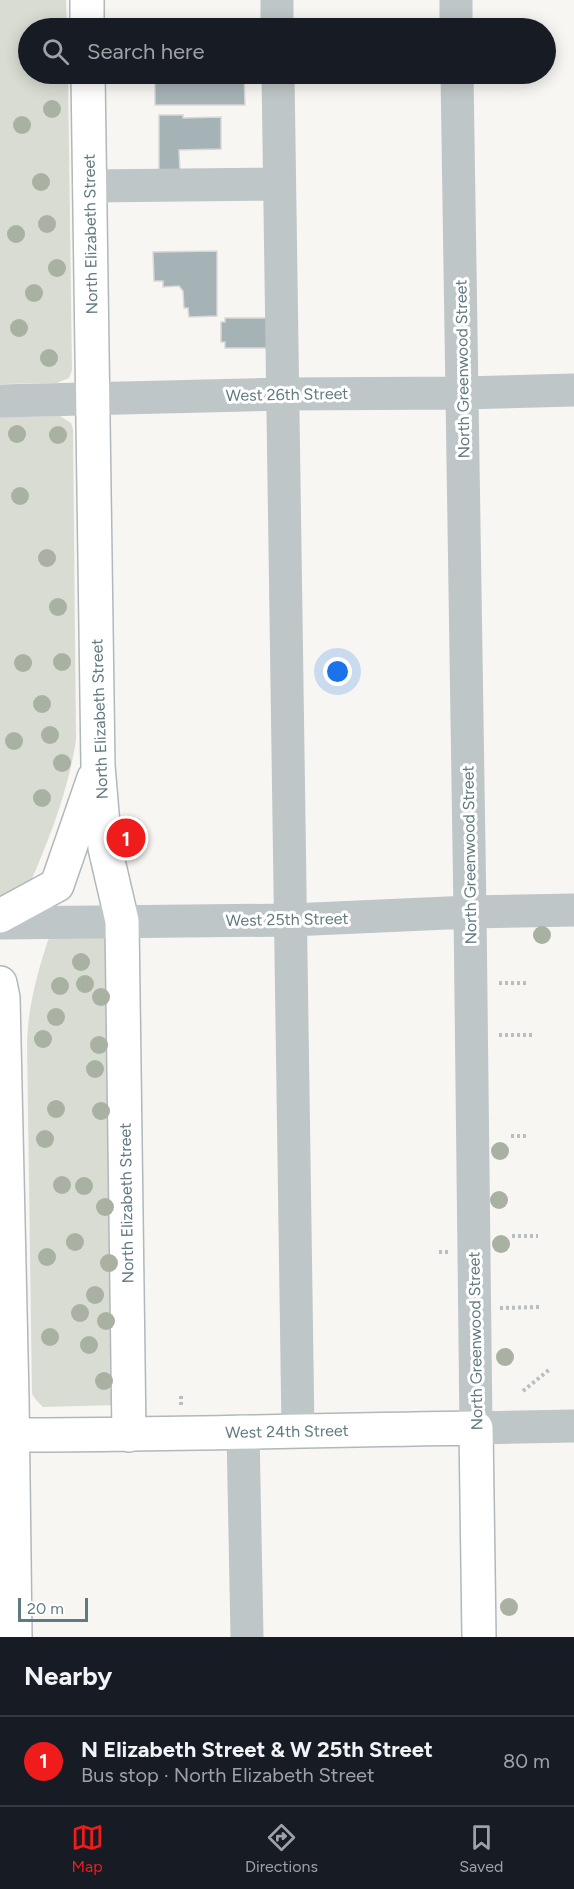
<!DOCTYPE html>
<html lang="en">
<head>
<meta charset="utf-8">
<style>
  :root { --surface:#171b24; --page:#242831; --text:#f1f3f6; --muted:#9ea1a6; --line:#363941; --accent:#f01c1b }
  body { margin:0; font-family:Figtree,sans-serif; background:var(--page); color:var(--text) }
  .scale { position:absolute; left:18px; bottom:15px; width:70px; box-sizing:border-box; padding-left:6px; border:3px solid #607a81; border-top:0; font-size:16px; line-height:21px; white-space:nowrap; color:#607a81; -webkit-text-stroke:4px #fff; paint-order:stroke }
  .you { position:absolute; left:338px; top:672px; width:21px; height:21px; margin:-15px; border:4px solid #fff; border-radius:50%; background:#1a73e8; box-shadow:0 0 0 9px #1a73e833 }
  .badge { display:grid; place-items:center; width:39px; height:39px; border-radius:50%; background:var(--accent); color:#fff; font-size:20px; font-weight:700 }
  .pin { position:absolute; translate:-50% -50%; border:3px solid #fff; box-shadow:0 2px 6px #0006 }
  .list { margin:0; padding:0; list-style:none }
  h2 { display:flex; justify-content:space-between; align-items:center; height:78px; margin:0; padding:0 24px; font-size:26px }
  h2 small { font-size:20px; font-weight:400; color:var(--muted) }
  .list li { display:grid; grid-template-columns:39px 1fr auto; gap:18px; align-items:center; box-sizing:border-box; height:90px; padding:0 24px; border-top:2px solid var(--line) }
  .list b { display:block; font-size:22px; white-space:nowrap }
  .list p { margin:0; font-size:20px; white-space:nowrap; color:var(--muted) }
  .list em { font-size:20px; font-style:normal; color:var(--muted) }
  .icon { flex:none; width:33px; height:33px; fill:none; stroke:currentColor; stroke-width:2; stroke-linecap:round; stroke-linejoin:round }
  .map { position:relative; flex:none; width:574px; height:1637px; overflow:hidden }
  .search { position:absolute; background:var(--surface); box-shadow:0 3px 15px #0003; left:18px; right:18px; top:18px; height:66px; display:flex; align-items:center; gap:15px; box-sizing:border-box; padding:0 21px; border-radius:33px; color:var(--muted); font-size:22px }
  .sheet { height:168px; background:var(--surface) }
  nav { display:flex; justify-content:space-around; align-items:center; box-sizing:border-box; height:84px; border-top:2px solid var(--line); background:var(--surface); font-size:16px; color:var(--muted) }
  nav a { display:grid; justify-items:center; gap:3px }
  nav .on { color:var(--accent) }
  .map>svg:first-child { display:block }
  .green { fill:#d8dcd2 }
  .building { fill:#a6b3b6; stroke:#d9d8d6; stroke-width:1.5 }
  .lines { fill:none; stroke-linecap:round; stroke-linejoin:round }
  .major-casing { stroke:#b0b8bb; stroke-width:36 }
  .path { stroke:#b9bec0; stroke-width:4; stroke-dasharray:3 3; stroke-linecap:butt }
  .minor { stroke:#bfc6c8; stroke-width:33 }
  .major { stroke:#fff; stroke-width:33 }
  .tree { fill:#a9b1a2 }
  .labels { text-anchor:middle; stroke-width:6; stroke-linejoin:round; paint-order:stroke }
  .street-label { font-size:16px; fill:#607a81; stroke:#fff }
</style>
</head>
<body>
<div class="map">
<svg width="574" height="1637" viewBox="0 0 574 1637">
  <rect width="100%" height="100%" fill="#f7f6f3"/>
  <!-- green -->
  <path class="green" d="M0,0h66l1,28h-39v46h40l4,296 -3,8 -12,5 -57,1z
    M60,416l11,7 2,6 3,311c-8,52 -27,100 -48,148l-28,10v-481z
    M52,936l56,1 8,468 -73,2 -6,-6 -5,-7 -5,-351c1,-36 10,-69 21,-103z"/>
  <!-- building -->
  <path class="building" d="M155,74h89l1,31h-90z
    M159,115h24v3l38,-1v32l-42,1 1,21h-21z
    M217,251v65l-28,1 -1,-9h-4l-1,-17 -4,-5 -16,1v-6h-9l-1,-29z
    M225,318h44v30h-44v-6h-4v-20h4z"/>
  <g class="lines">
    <!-- major casing -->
    <g class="major-casing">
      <path id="major" d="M87,0v28
        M88,74l10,692 7,82 17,73 7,514
        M0,916l57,-31 37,-107
        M0,983l3,15 9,401 3,238
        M13,1435c154,0 309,-5 463,-7l3,209"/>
    </g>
    <!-- path -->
    <path class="path" d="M499,983h30
      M499,1035h33
      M511,1136h18
      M512,1236h26
      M439,1252h9
      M500,1308l41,-1
      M523,1391l27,-22
      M181,1396v12"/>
    <!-- minor -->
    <path class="minor" d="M277,0v28
      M456,0v28
      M278,74l20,1356
      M457,74l13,838 6,516 98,-2
      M89,186l190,-2
      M0,401l284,-7 178,-1 112,-3
      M0,923l291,-3 179,-8 104,-2
      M243,1431l4,206"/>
    <!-- major -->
    <use href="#major" class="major"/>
  </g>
  <!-- trees -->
  <g class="tree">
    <circle cx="52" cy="109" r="9"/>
    <circle cx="22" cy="125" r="9"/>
    <circle cx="41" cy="182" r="9"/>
    <circle cx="47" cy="224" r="9"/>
    <circle cx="16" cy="234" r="9"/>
    <circle cx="57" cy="268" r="9"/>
    <circle cx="34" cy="293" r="9"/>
    <circle cx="19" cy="328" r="9"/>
    <circle cx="49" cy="358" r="9"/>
    <circle cx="17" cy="434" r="9"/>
    <circle cx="58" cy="435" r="9"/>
    <circle cx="20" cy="496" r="9"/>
    <circle cx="47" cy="558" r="9"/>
    <circle cx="58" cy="607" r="9"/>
    <circle cx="62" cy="662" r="9"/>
    <circle cx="23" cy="663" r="9"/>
    <circle cx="42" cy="704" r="9"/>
    <circle cx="50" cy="735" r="9"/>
    <circle cx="14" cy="741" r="9"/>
    <circle cx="62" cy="763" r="9"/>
    <circle cx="42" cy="798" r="9"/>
    <circle cx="542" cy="935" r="9"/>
    <circle cx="81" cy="962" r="9"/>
    <circle cx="85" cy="984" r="9"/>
    <circle cx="60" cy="986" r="9"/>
    <circle cx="101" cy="997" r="9"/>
    <circle cx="56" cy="1017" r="9"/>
    <circle cx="43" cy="1039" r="9"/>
    <circle cx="99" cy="1045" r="9"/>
    <circle cx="95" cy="1069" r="9"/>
    <circle cx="56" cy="1109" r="9"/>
    <circle cx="101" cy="1111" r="9"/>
    <circle cx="45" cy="1139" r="9"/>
    <circle cx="500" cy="1151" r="9"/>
    <circle cx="62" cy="1185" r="9"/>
    <circle cx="84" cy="1186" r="9"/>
    <circle cx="499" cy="1200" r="9"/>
    <circle cx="105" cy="1207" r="9"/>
    <circle cx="75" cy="1242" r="9"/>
    <circle cx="501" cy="1244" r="9"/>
    <circle cx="47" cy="1257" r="9"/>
    <circle cx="109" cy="1263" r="9"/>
    <circle cx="95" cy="1295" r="9"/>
    <circle cx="80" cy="1313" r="9"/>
    <circle cx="106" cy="1321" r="9"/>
    <circle cx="50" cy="1337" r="9"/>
    <circle cx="89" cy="1345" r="9"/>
    <circle cx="505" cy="1357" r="9"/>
    <circle cx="104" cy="1381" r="9"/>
    <circle cx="509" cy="1607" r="9"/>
  </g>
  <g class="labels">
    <!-- street labels -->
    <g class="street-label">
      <text transform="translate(90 234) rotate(-91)" y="6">North Elizabeth Street</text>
      <text transform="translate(462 369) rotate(-91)" y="6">North Greenwood Street</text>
      <text transform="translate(287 394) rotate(-1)" y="6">West 26th Street</text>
      <text transform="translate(99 719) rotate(-92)" y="6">North Elizabeth Street</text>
      <text transform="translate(469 855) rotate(-91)" y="6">North Greenwood Street</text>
      <text transform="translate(287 919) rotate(-1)" y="6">West 25th Street</text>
      <text transform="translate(126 1203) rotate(-91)" y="6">North Elizabeth Street</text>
      <text transform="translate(475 1341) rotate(-91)" y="6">North Greenwood Street</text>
      <text transform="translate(287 1431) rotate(-1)" y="6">West 24th Street</text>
    </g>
  </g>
</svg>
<div class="scale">20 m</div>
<div class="you"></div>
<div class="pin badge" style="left:126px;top:838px">1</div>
<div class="search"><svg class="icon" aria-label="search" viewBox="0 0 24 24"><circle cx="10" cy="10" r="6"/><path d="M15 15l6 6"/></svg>Search here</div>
</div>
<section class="sheet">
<h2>Nearby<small></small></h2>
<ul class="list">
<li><span class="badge">1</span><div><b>N Elizabeth Street &amp; W 25th Street</b><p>Bus stop · North Elizabeth Street</p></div><em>80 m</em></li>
</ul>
</section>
<nav>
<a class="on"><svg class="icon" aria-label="map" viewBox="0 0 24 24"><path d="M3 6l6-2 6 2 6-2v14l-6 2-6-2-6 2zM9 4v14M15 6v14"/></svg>Map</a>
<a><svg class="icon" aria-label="directions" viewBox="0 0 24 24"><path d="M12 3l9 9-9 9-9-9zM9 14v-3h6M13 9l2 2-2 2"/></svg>Directions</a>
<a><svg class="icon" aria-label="saved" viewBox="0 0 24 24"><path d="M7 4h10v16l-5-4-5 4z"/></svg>Saved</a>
</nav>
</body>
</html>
